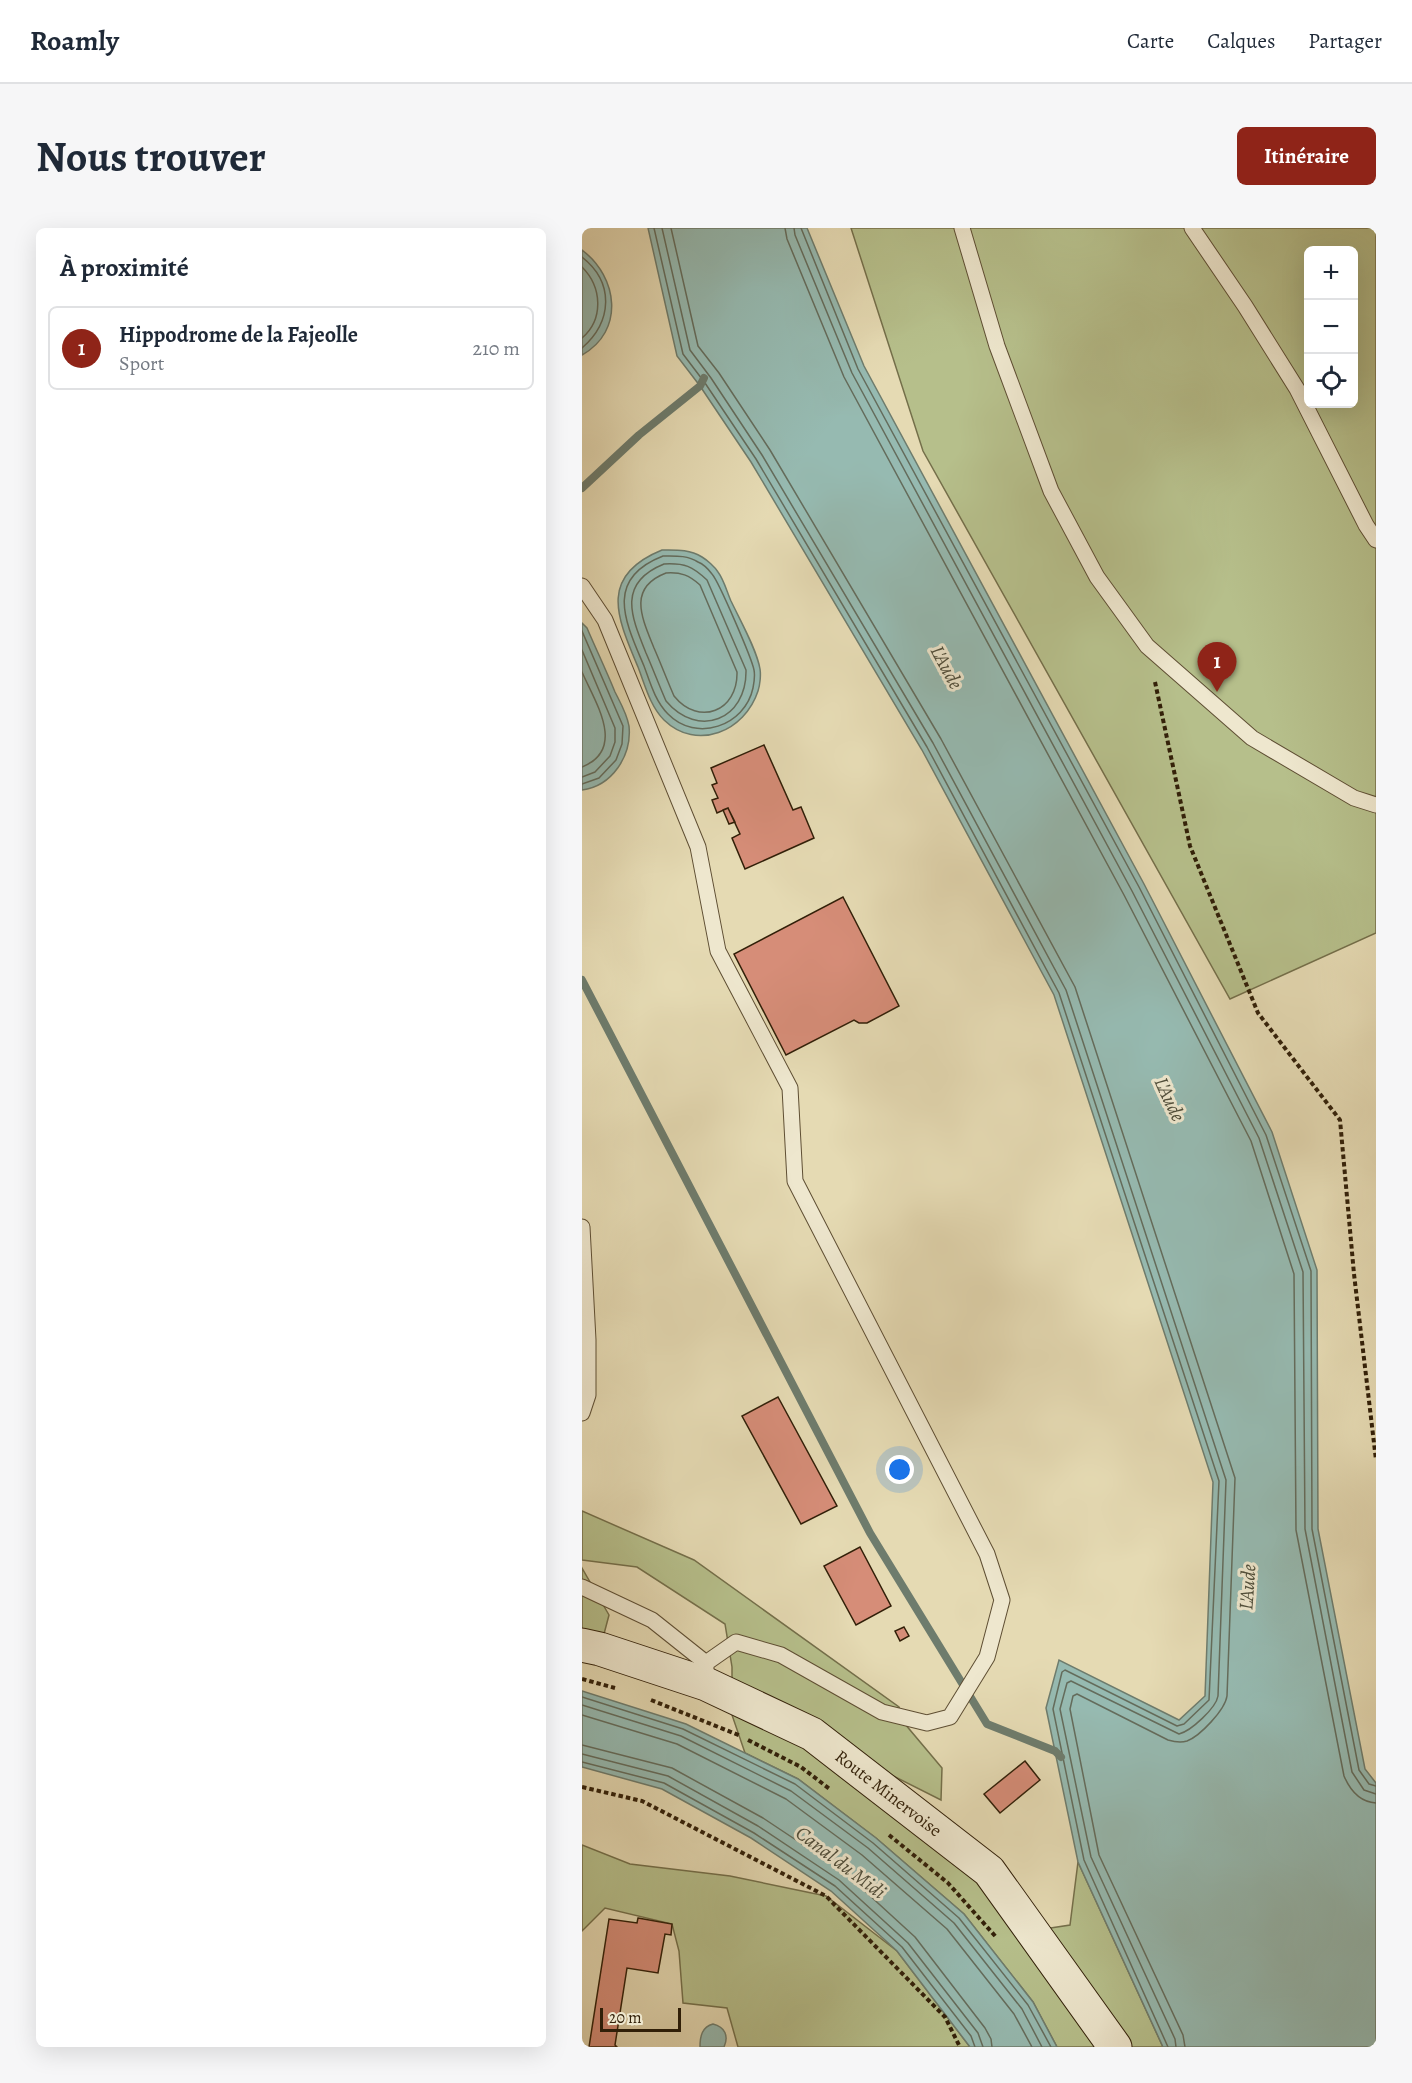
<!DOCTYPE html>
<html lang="fr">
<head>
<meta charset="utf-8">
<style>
  :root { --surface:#fff; --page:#f6f6f7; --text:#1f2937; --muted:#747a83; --line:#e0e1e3; --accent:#8f2418 }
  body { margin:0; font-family:Alegreya,serif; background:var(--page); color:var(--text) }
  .controls { position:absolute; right:18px; top:18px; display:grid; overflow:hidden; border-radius:9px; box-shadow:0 6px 24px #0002 }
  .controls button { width:54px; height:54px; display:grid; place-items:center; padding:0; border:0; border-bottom:2px solid var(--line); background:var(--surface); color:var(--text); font:30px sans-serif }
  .scale { position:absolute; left:18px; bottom:15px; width:81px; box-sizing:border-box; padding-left:6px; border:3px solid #311f08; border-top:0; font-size:16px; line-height:21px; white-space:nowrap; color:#311f08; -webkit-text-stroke:4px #eee7ce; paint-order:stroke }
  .you { position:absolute; left:318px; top:1242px; width:21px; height:21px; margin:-15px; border:4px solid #fff; border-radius:50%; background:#1a73e8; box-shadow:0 0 0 9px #1a73e833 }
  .badge { display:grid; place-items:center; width:39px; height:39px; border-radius:50%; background:var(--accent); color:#fff; font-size:20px; font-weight:700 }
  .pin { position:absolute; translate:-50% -50px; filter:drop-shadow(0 2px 3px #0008) }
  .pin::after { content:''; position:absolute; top:32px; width:21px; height:18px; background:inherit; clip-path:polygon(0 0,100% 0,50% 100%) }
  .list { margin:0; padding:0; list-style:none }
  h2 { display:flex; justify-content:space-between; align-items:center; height:78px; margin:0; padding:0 24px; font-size:26px }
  h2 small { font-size:20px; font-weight:400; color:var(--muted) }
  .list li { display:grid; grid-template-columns:39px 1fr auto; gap:18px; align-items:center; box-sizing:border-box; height:84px; margin:0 12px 12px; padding:0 12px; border:2px solid var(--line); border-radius:9px }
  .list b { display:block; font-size:22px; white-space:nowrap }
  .list p { margin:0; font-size:20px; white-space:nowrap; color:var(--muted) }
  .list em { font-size:20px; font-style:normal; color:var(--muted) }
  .icon { flex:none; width:33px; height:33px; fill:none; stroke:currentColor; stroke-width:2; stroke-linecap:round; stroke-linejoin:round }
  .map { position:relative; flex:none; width:794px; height:1819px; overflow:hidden; border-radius:9px }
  header { display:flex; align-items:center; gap:36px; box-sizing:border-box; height:84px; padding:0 30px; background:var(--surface); border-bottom:2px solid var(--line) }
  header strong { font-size:28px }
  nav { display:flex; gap:33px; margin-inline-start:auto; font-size:21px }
  .intro { display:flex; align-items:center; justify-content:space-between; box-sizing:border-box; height:144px; padding:0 36px }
  h1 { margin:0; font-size:42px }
  .button { padding:15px 27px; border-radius:9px; background:var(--accent); color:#fff; font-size:21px; font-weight:700 }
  main { display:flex; gap:36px; padding:0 36px }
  aside { flex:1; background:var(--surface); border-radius:9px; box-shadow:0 6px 24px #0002 }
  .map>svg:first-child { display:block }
  .green { fill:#b6bf8b; stroke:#746f4a; stroke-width:1.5; fill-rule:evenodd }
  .water { fill:#96bab1; stroke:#6e7c6d; stroke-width:1.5 }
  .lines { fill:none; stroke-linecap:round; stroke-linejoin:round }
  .shore { stroke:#646c5c; stroke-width:1.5 }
  .stream { stroke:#6e7c6d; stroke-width:8 }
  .building { fill:#d68d78; stroke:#311f08; stroke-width:1.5 }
  .service-casing { stroke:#5e4e33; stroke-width:17 }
  .secondary-casing { stroke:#311f08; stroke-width:35 }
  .path { stroke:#311f08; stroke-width:4; stroke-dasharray:4.5 3; stroke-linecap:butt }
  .service { stroke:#eee7ce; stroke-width:15 }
  .secondary { stroke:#eee7ce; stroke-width:33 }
  .labels { text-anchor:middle; stroke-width:6; stroke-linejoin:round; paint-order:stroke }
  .street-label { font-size:18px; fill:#311f08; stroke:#eee7ce }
  .water-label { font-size:20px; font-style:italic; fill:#4f4e3b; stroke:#eee7ce }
</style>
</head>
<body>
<header>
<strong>Roamly</strong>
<nav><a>Carte</a><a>Calques</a><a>Partager</a></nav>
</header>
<div class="intro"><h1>Nous trouver</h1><a class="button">Itinéraire</a></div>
<main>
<aside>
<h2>À proximité<small></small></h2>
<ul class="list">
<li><span class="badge">1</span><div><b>Hippodrome de la Fajeolle</b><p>Sport</p></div><em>210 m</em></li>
</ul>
</aside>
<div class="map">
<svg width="794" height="1819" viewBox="0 0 794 1819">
  <rect width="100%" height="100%" fill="#e5dab3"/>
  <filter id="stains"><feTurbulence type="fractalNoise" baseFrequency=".00333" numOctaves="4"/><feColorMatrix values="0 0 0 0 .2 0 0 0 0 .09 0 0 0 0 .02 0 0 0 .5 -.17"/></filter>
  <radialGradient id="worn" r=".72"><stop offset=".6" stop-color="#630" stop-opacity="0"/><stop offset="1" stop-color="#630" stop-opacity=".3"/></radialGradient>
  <!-- green -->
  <path class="green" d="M269,0h525v705l-146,66 -307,-548zM726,22h46v154h-46z
    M0,1283l112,49 205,147 6,17 37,44 -1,32 -125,-63 215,194 39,-6 8,-63 85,185h-106l-24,-45 -69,-88 -88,-76 -78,-59 -53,-26 -13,-38v-48l-7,-43 -88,-57 -55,-7z
    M0,1340l27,47 -9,34 -18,-4z
    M0,1617l48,19 100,12 96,20 71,55 73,96h-232l-11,-39 -44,-5 -4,-52 -7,-27 -67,-16 -23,23z"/>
  <!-- water -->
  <path class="water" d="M66,0h159l57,138 280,518 128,248 45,138 1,259 47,240 11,14v264h-213l-85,-185 -32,-154 13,-48 120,60 26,-24 8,-214 -159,-487 -132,-245 -171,-288 -51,-76 -23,-30z
    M0,22c36,27 43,81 0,105z
    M80,322c14,0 27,-1 40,7 5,3 13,10 16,15 6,8 9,20 13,29 9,19 26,49 29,68 1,6 0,16 -2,22 -13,40 -61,61 -94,29 -14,-14 -19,-35 -26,-53 -21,-50 -40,-91 24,-117z
    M0,395l5,5c9,21 19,42 28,64 5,10 12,22 14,34 3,30 -17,60 -47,64z
    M0,1463l104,33 112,55 78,59 88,76 69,88 24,45h-87l-73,-96 -66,-60 -80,-53 -89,-49 -80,-22z
    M131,1796c12,3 16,12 11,23h-24c0,-11 2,-20 13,-23z"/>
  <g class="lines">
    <!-- shore -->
    <path class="shore" d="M72,0l29,126 22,29 51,76 171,288 132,246 160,488 -10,219 -25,24 -7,2 -112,-56 -3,2 -9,37 31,151 84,187
      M80,0l28,122 21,28 51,77 171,288 133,247 160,490 -8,216c-2,12 -27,35 -39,38l-108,-53 -4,2 -7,26 31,148 84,182 1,8
      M89,0l27,118 21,27 51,77 171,289 134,248 160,491 -8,218c-2,14 -27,40 -40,45 -7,2 -12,1 -19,-1l-91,-46 -4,2 -3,13 29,146 84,180 2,12
      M203,0l2,11 57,138 280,518 127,246 43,133 2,256 48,246c6,14 16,26 32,27
      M212,0l1,7 57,138 280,518 127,247 44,134 2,257 47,243 12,18 12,4
      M219,0l57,141 281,518 127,248 45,136 1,258 47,241 10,14 7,2
      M0,29c33,26 30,65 0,91
      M0,39c20,20 22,52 0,71
      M81,328c12,0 24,-1 35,6 5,2 11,8 14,12 7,8 40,85 42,96 1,5 0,13 -1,18 -8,38 -57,55 -85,26 -13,-13 -18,-32 -24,-48 -19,-45 -40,-87 19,-110z
      M82,336c21,-1 28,2 43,16l39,90c1,50 -48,69 -80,31 -7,-16 -13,-32 -20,-48 -15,-37 -29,-70 18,-89z
      M84,345c15,-1 23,2 34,12l37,87c1,39 -38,55 -63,24 -7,-16 -13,-32 -20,-48 -12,-30 -27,-60 12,-75z
      M0,403l41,95 -1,18 -6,16 -17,18 -17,6
      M0,422l33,78v14l-5,14 -15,16 -13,5
      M0,444c13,30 45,77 0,95
      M0,1469l101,32 112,55 78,59 86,75 69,87 23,42
      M0,1477l99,31 110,55 77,57 86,75 68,86 20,38
      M0,1487l95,29 109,55 76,56 85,74 67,85 18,33
      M0,1517l90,23 91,50 81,54 71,65 70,91 6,11 1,8
      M0,1526l86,22 90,50 81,54 69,63 70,90 5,14
      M0,1534l82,21 90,50 81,53 67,61 69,89 4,11"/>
    <!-- stream -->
    <path class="stream" d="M0,260l57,-53 61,-49 4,-8
      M0,752l288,553 117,191 68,27 6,6"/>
  </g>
  <!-- building -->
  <path class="building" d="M182,517l29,65 8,-3 13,31 -69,31 -13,-31 8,-4 -12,-26 -11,5 -5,-13 6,-2 -6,-13 5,-2 -6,-15z
    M146,580l7,14 -6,2 -6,-14z
    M261,669l56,109 -32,17h-8l-5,-3 -68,35 -52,-101z
    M196,1169l59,109 -36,18 -59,-108z
    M278,1319l31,59 -35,19 -32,-59z
    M322,1399l5,9 -9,5 -5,-10z
    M443,1533l15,19 -40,33 -16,-19z
    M56,1690l34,6 -1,11 -6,-1 -7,39 -31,-5 -12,77 2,2h-28l20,-128 28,4z"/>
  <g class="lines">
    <!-- service casing -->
    <g class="service-casing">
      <path id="service" d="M380,0l35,118 54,145 46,86 50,69 105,92 102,60 22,7
        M610,0l53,78 52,83 69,136 10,15
        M0,358l23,34 93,227 20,104 72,137 5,93 192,373 15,46 -15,57 -37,60 -23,6 -45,-11 -101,-57 -45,-13 -30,21v21
        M0,999l6,113v55l-6,18
        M0,1359l70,33 54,43"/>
    </g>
    <!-- secondary casing -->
    <g class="secondary-casing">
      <g id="secondary">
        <path id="s1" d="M0,1417l18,4 106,35 106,50 177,137 126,176"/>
      </g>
    </g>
    <!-- path -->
    <path class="path" d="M573,454l35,164 68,167 82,107 14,154 22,186
      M0,1451l33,9
      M69,1472l90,36
      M166,1512l53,27 30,23
      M0,1559l60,14 184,95 119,121 15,30
      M307,1607l59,48 48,54"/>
    <!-- service -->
    <use href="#service" class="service"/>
    <!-- secondary -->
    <use href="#secondary" class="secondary"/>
  </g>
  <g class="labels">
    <!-- street labels -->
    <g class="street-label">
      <text dy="6" stroke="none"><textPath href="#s1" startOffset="344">Route Minervoise</textPath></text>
    </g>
    <!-- water labels -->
    <g class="water-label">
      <text transform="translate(365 439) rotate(62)" y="7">L'Aude</text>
      <text transform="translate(588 871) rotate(65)" y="7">L'Aude</text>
      <text transform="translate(665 1359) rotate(-86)" y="7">L'Aude</text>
      <text transform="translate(259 1634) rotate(37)" y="7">Canal du Midi</text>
    </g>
  </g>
  <rect width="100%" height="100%" filter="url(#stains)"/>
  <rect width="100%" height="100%" fill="url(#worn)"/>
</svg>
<div class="controls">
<button>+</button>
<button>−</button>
<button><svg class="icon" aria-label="locate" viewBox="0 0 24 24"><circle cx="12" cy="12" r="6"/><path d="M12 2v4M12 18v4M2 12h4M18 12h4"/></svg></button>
</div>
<div class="scale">20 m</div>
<div class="you"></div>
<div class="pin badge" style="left:635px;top:464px">1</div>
</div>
</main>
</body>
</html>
